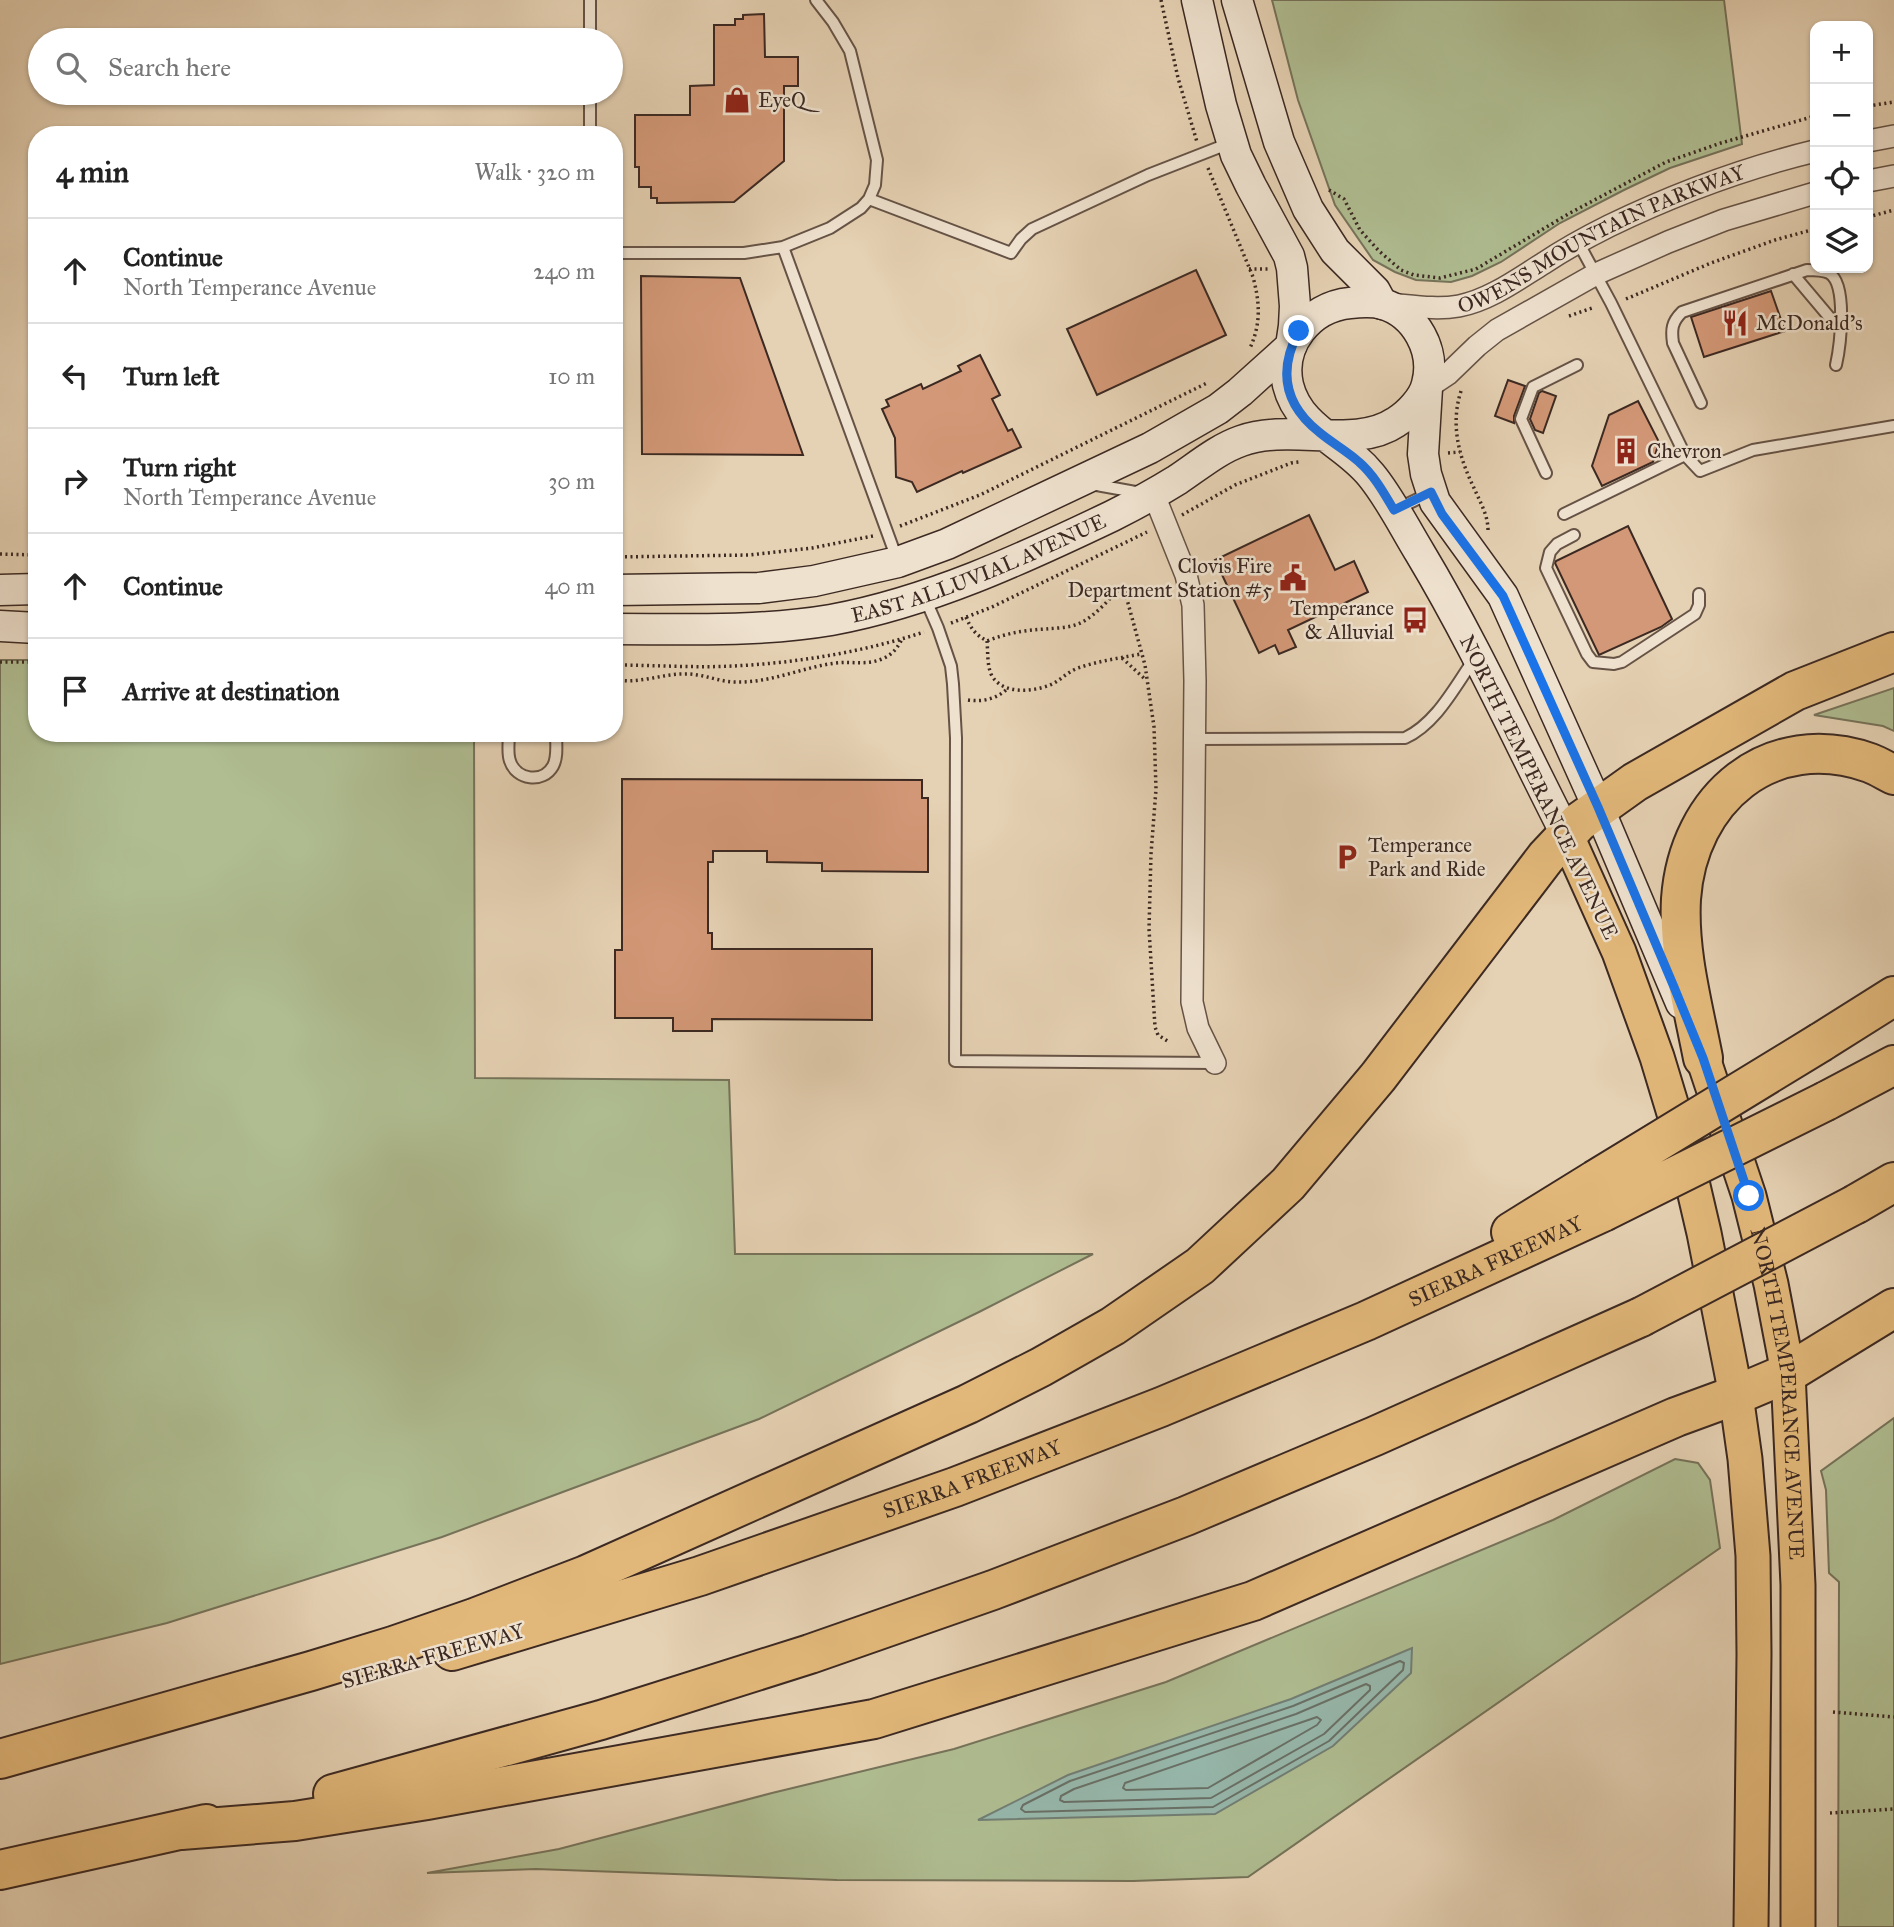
<!DOCTYPE html>
<html lang="en">
<head>
<meta charset="utf-8">
<style>
  :root { --surface:#fff; --page:#f2f2f2; --text:#222; --muted:#767676; --line:#e0e0e0 }
  body { margin:0; font-family:"IM FELL Great Primer",serif; background:var(--page); color:var(--text) }
  .controls { position:absolute; right:21px; top:21px; display:grid; overflow:hidden; border-radius:14px; box-shadow:0 2px 5px #0004 }
  .controls button { width:63px; height:63px; display:grid; place-items:center; padding:0; border:0; border-bottom:2px solid var(--line); background:var(--surface); color:var(--text); font:35px sans-serif }
  .stop { position:absolute; width:21px; height:21px; margin:-16px; border:5px solid #1a73e8; border-radius:50%; background:#fff }
  .stop.end { background:#1a73e8; border-color:#fff; box-shadow:0 2px 7px #0008 }
  .list { margin:0; padding:0; list-style:none }
  h2 { display:flex; justify-content:space-between; align-items:center; height:91px; margin:0; padding:0 28px; font-size:30px }
  h2 small { font-size:23px; font-weight:400; color:var(--muted) }
  .list li { display:grid; grid-template-columns:46px 1fr auto; gap:21px; align-items:center; box-sizing:border-box; height:105px; padding:0 28px; border-top:2px solid var(--line) }
  .list b { display:block; font-size:26px; white-space:nowrap }
  .list p { margin:0; font-size:23px; white-space:nowrap; color:var(--muted) }
  .list em { font-size:23px; font-style:normal; color:var(--muted) }
  .icon { flex:none; width:38px; height:38px; fill:none; stroke:currentColor; stroke-width:2; stroke-linecap:round; stroke-linejoin:round }
  .map { position:relative; flex:none; width:1894px; height:1927px; overflow:hidden }
  .search { position:absolute; background:var(--surface); box-shadow:0 2px 5px #0004; left:28px; top:28px; width:595px; height:77px; display:flex; align-items:center; gap:18px; box-sizing:border-box; padding:0 24px; border-radius:38px; color:var(--muted); font-size:26px }
  .panel { position:absolute; background:var(--surface); box-shadow:0 2px 5px #0004; left:28px; top:126px; width:595px; height:616px; border-radius:28px }
  .map>svg:first-child { display:block }
  .green { fill:#afbd91; stroke:#76735a; stroke-width:2 }
  .water { fill:#96b7ab; stroke:#727e74; stroke-width:2 }
  .lines { fill:none; stroke-linecap:round; stroke-linejoin:round }
  .shore { stroke:#697066; stroke-width:2 }
  .building { fill:#d39877; stroke:#3c2922; stroke-width:2 }
  .lane-casing { stroke:#665346; stroke-width:14 }
  .street-casing { stroke:#665346; stroke-width:24 }
  .secondary-casing { stroke:#3c2922; stroke-width:33 }
  .primary-casing { stroke:#3c2922; stroke-width:37 }
  .highway-casing { stroke:#3c2922; stroke-width:42 }
  .path { stroke:#3c2922; stroke-width:3.5; stroke-dasharray:2 3.5; stroke-linecap:butt }
  .lane { stroke:#eee1ce; stroke-width:10 }
  .street { stroke:#eee1ce; stroke-width:21 }
  .secondary { stroke:#eee1ce; stroke-width:30 }
  .primary { stroke:#e2b87a; stroke-width:33 }
  .highway { stroke:#e2b87a; stroke-width:38 }
  .highway-bridge-casing { stroke:#3c2922; stroke-width:42; stroke-linecap:butt }
  .highway-bridge { stroke:#e2b87a; stroke-width:38 }
  .route { stroke:#1a73e8; stroke-width:9 }
  .labels { text-anchor:middle; stroke-width:5; stroke-linejoin:round; paint-order:stroke }
  .poi-label { font-size:21px; fill:#3c2922; stroke:#eee1ce; text-anchor:start }
  .street-label { font-size:21px; fill:#3c2922; stroke:#eee1ce }
</style>
</head>
<body>
<div class="map">
<svg width="1894" height="1927" viewBox="0 0 1894 1927">
  <rect width="100%" height="100%" fill="#e5d1b3"/>
  <filter id="stains"><feTurbulence type="fractalNoise" baseFrequency=".00286" numOctaves="4"/><feColorMatrix values="0 0 0 0 .2 0 0 0 0 .09 0 0 0 0 .02 0 0 0 .5 -.17"/></filter>
  <radialGradient id="worn" r=".72"><stop offset=".6" stop-color="#630" stop-opacity="0"/><stop offset="1" stop-color="#630" stop-opacity=".3"/></radialGradient>
  <!-- green -->
  <path class="green" d="M1272,0h452l18,144 -72,24 -46,22 -64,33 -59,39 -29,14 -21,6 -35,-2 -21,-8 -22,-12 -38,-55 -37,-105z
    M0,660h37v73h437l1,345 254,2 6,174h358l-114,58 -220,107 -317,118 -275,86 -167,41z
    M1894,688v43l-11,-5 -69,-11z
    M1894,1418v509h-56l1,-345 -10,-9 -3,-83 -5,-19z
    M1675,1459l23,4 12,17 10,68 -472,329 -115,4 -296,-1 -301,-11 -109,4 132,-24 213,-56 182,-44 212,-67 387,-162z"/>
  <!-- water -->
  <path class="water" d="M1412,1648l-1,25 -78,73 -118,68 -237,6 90,-45 223,-76z"/>
  <g class="lines">
    <!-- shore -->
    <path class="shore" d="M1400,1661l4,2 -1,7 -74,71 -116,66 -188,5 -4,-3 2,-4 47,-24 223,-75z
      M1366,1684l4,2v4l-46,44 -113,64 -147,4 -4,-2 1,-4 13,-7 222,-75z
      M1317,1717l4,3 -4,5 -109,63 -82,2 -3,-2 2,-5z"/>
  </g>
  <!-- building -->
  <path class="building" d="M764,14l1,43h33v29h-14v75l-50,41 -77,1v-5h-6v-11h-12v-20h-4v-52h55v-29l24,-1v-60h21v-6h8v-4z
    M1196,270l30,65 -129,60 -30,-66z
    M641,276l99,2 63,177 -161,-1z
    M1771,291l14,40 -81,26 -13,-40z
    M980,355l20,40 -8,4 16,32 4,-2 9,18 -58,26 -1,-2 -45,21 -5,-10 -16,-5 -1,-39 -13,-29 7,-3 -3,-6 35,-16 2,5 38,-18 -3,-5z
    M1508,380l17,6 -11,30v7l-19,-7z
    M1542,391l14,5 -13,37 -8,-3 -5,-11 9,-26z
    M1638,401l21,41 -6,20 -51,24 -10,-20 17,-51z
    M1309,515l26,55 19,-9 14,31 -80,38 8,17 -17,7 -4,-9 -16,8 -44,-93z
    M1628,526l44,93 -11,8 -62,28 -44,-92 1,-2z
    M622,779l300,1v18h6v74l-106,-1v-8l-55,-1v-11h-54v11h-5v71h4v16h160v71l-160,-1v12h-39v-13h-58v-68h7z"/>
  <g class="lines">
    <!-- lane casing -->
    <g class="lane-casing">
      <path id="lane" d="M590,40v-40
        M590,135v-42
        M869,199l142,54 10,-14 11,-10 116,-54 82,-32
        M1578,242l33,61 74,152 15,16 53,-21 141,-24
        M783,247l114,312
        M614,253h130l39,-6 47,-19 31,-20 8,-9 6,-14 2,-25 -27,-109 -17,-29 -17,-22
        M1793,274l48,57
        M1701,403l-28,-60c-2,-14 -1,-21 9,-31l125,-42c7,0 15,0 22,3 19,11 11,74 7,92
        M1546,473l-25,-54 12,-32 44,-22
        M1091,484l50,9
        M1397,509l33,-16
        M1564,514l121,-59
        M1574,535l-17,9 -7,8 -4,16 41,86 6,8 21,2 8,-2 73,-48 4,-9v-11
        M925,598l13,30 13,38 2,18 3,54 -1,323 260,2
        M509,733c0,9 -2,20 1,28 6,19 33,23 43,5 5,-9 3,-22 3,-33
        M1194,739l211,-1c32,-15 50,-52 70,-80"/>
    </g>
    <!-- street casing -->
    <g class="street-casing">
      <g id="street">
        <path d="M1868,141l26,-5"/>
        <path d="M1868,181l26,-5"/>
        <path id="s1" d="M1389,304c24,2 47,6 70,2 31,-6 59,-27 85,-43 21,-14 43,-26 65,-37 66,-32 136,-58 206,-75"/>
        <path d="M1427,388l21,-14 29,-28 20,-16 99,-56 72,-32 56,-22 91,-27"/>
        <path d="M1154,495l32,80 7,30 2,76 -3,321 6,26 17,35"/>
      </g>
    </g>
    <!-- secondary casing -->
    <g class="secondary-casing">
      <g id="secondary">
        <path d="M1237,0l42,142 29,67 27,42 40,40 7,13"/>
        <path d="M1427,388l-4,66 3,20 9,28 68,94 95,211 83,196"/>
        <path d="M0,590l37,-1"/>
        <path d="M614,590l145,-2 55,-7 84,-19 49,-18 203,-96 68,-39 22,-17 51,-46 3,-20 1,-20 -3,-38 -3,-12 -38,-70 -15,-31 -15,-50 -24,-105"/>
        <path d="M0,626l37,2"/>
        <path id="s2" d="M614,629c72,0 146,3 217,-9 98,-18 191,-61 281,-104 22,-11 44,-23 65,-36 21,-14 41,-31 64,-39 49,-18 114,9 155,-19 13,-8 28,-24 31,-38 9,-33 -11,-70 -44,-80 -10,-3 -23,-2 -33,-1 -41,4 -71,42 -62,82 11,45 57,57 83,90 19,23 33,52 49,78 54,90 98,187 146,281"/>
      </g>
    </g>
    <!-- primary casing -->
    <g class="primary-casing">
      <g id="primary">
        <path d="M1566,834l53,118 38,105 26,86 21,90 32,162 9,64 8,97 1,98 -3,273"/>
        <path id="s3" d="M1703,1058l46,138 22,88 17,89 10,212v342"/>
      </g>
    </g>
    <!-- highway casing -->
    <g class="highway-casing">
      <g id="highway">
        <path d="M1821,1042l73,-46"/>
        <path d="M1703,1058c-10,-52 -25,-106 -22,-159 7,-101 89,-171 189,-136 8,3 16,8 24,12"/>
        <path d="M1826,1101l68,-36"/>
        <path d="M1856,1204l38,-22"/>
        <path d="M1511,1232l84,-52"/>
        <path id="s4" d="M452,1651l248,-75 255,-89 206,-80 205,-86 237,-109"/>
        <path d="M0,1759l311,-88 82,-25 81,-28 112,-43 382,-171 73,-37 72,-41 87,-60 88,-82 90,-107 168,-220 33,-35 56,-40 160,-91 99,-39"/>
        <path d="M333,1794l268,-74 209,-66 183,-64 193,-74 189,-80 266,-119"/>
        <path d="M181,1830l114,-9 132,-21 447,-81 379,-118 423,-184 60,-22 52,-22 106,-65"/>
        <path d="M0,1870l206,-46"/>
      </g>
    </g>
    <!-- path -->
    <path class="path" d="M1161,0l17,78 19,64
      M1868,106l26,-4
      M1208,168l45,109c7,26 8,47 -3,71
      M1329,190l15,9 16,31 19,21 22,19 13,5 26,3 36,-9 94,-56 96,-51 55,-19 94,-27
      M1868,217l26,-7
      M1249,269h20
      M1626,299l85,-36 64,-23 40,-11
      M1569,316l26,-9
      M1461,391c-11,34 -2,66 13,97 6,14 14,27 14,42
      M1448,453l12,-1
      M1182,515l53,-30 56,-22 8,-1
      M900,526l80,-31 227,-112
      M0,554l37,1
      M614,557l135,-2 63,-7 61,-12
      M966,617c5,12 10,18 21,24 20,-8 38,-11 59,-12 10,-1 22,-1 32,-5 17,-7 32,-26 45,-39l22,80 9,62 2,62 -5,65 -2,75 6,98 3,8 11,7
      M951,623l41,-16 155,-75
      M987,641c1,11 0,23 4,33 10,21 41,18 59,11 10,-4 17,-13 28,-17 20,-7 42,-10 63,-14
      M1122,658l24,22
      M0,662h37
      M614,665c40,0 80,3 119,1 64,-3 130,-14 191,-34
      M614,679c22,6 47,-5 69,-5 19,-1 35,8 53,8 35,1 67,-15 100,-19 17,-2 32,3 48,-5 9,-4 14,-11 18,-19
      M968,700c15,2 29,-1 40,-12
      M1833,1712l61,5
      M1830,1813l64,-4"/>
    <!-- lane -->
    <use href="#lane" class="lane"/>
    <!-- street -->
    <use href="#street" class="street"/>
    <!-- secondary -->
    <use href="#secondary" class="secondary"/>
    <!-- primary -->
    <use href="#primary" class="primary"/>
    <!-- highway -->
    <use href="#highway" class="highway"/>
    <!-- highway-bridge casing -->
    <g class="highway-bridge-casing">
      <path id="highway-bridge" d="M1595,1180l226,-138
        M1603,1212l223,-111
        M1641,1317l215,-113"/>
    </g>
    <!-- highway-bridge -->
    <use href="#highway-bridge" class="highway-bridge"/>
  </g>
  <g class="lines">
    <!-- route -->
    <path class="route" d="M1299,331c-21,39 -15,73 20,101 13,11 28,19 40,30 15,13 25,31 35,48l37,-18 11,22 61,82 95,211 76,180 29,71 46,138"/>
  </g>
  <!-- icons -->
  <defs>
    <g id="shop-bare" transform="scale(2.1)"><path d="M-5-2.5h2.3a2.7 3.5 0 0 1 5.4 0H5L5.5 6h-11ZM-1.5-2.5h3a1.5 2.3 0 0 0-3 0Z" fill="#8f2418" stroke="#eee1ce" stroke-width="2.5" paint-order="stroke"/></g>
    <g id="restaurant-bare" transform="scale(2.1)"><path d="M-5-6h1v4h1v-4h1v4h1v-4h1v5L-1.5 .5V6h-2V.5L-5-1ZM5-6V6H3V1.5H1.5Q1.5-4 5-6Z" fill="#8f2418" stroke="#eee1ce" stroke-width="2.5" paint-order="stroke"/></g>
    <g id="building-bare" transform="scale(2.1)"><path d="M-4-6H4V6H1V3H-1V6H-4ZM-2.5-4.3h1.7v1.8h-1.7ZM.8-4.3h1.7v1.8H.8ZM-2.5-1h1.7V.8h-1.7ZM.8-1h1.7V.8H.8Z" fill="#8f2418" stroke="#eee1ce" stroke-width="2.5" paint-order="stroke"/></g>
    <g id="civic-bare" transform="scale(2.1)"><path d="M-.6-6.5H3V-4.5H.6V-3L4-1V1h2V6H-6V1h2V-1L-.6-3ZM-1.2 2.5V6h2.4V2.5Z" fill="#8f2418" stroke="#eee1ce" stroke-width="2.5" paint-order="stroke"/></g>
    <g id="bus-bare" transform="scale(2.1)"><path d="M-5-6H5V4H4V6H2V4H-2V6H-4V4H-5ZM-3.5-4V0h7V-4ZM-3.5 1.2v1.5H-2V1.2ZM2 1.2v1.5H3.5V1.2Z" fill="#8f2418" stroke="#eee1ce" stroke-width="2.5" paint-order="stroke"/></g>
    <g id="parking-bare" transform="scale(2.1)"><path d="M-3.5-5.5H1a3.5 3.5 0 0 1 0 7H-1V5.5H-3.5ZM-1-3.4V-.6H.8a1.4 1.4 0 0 0 0-2.8Z" fill="#8f2418" stroke="#eee1ce" stroke-width="2.5" paint-order="stroke"/></g>
  </defs>
  <g fill-rule="evenodd">
    <use href="#shop-bare" x="737" y="100"/>
    <use href="#restaurant-bare" x="1735" y="323"/>
    <use href="#building-bare" x="1626" y="451"/>
    <use href="#civic-bare" x="1293" y="578"/>
    <use href="#bus-bare" x="1415" y="620"/>
    <use href="#parking-bare" x="1347" y="857"/>
  </g>
  <g class="labels">
    <!-- poi labels -->
    <g class="poi-label">
      <text x="758" y="107">EyeQ</text>
      <text x="1756" y="330">McDonald's</text>
      <text x="1647" y="458">Chevron</text>
      <text x="1272" y="573" text-anchor="end">Clovis Fire<tspan x="1272" dy="24">Department Station #5</tspan></text>
      <text x="1394" y="615" text-anchor="end">Temperance<tspan x="1394" dy="24">&amp; Alluvial</tspan></text>
      <text x="1368" y="852">Temperance<tspan x="1368" dy="24">Park and Ride</tspan></text>
    </g>
    <!-- street labels -->
    <g class="street-label">
      <text dy="7" stroke="none"><textPath href="#s1" startOffset="228">OWENS MOUNTAIN PARKWAY</textPath></text>
      <text dy="7" stroke="none"><textPath href="#s2" startOffset="374">EAST ALLUVIAL AVENUE</textPath></text>
      <text transform="translate(1539 787) rotate(64)" y="7">NORTH TEMPERANCE AVENUE</text>
      <text dy="7" stroke="none"><textPath href="#s4" startOffset="1115">SIERRA FREEWAY</textPath></text>
      <text dy="7" stroke="none"><textPath href="#s3" startOffset="346">NORTH TEMPERANCE AVENUE</textPath></text>
      <text dy="7" stroke="none"><textPath href="#s4" startOffset="548">SIERRA FREEWAY</textPath></text>
      <text transform="translate(433 1656) rotate(-16)" y="7">SIERRA FREEWAY</text>
    </g>
  </g>
  <rect width="100%" height="100%" filter="url(#stains)"/>
  <rect width="100%" height="100%" fill="url(#worn)"/>
</svg>
<div class="controls">
<button>+</button>
<button>−</button>
<button><svg class="icon" aria-label="locate" viewBox="0 0 24 24"><circle cx="12" cy="12" r="6"/><path d="M12 2v4M12 18v4M2 12h4M18 12h4"/></svg></button>
<button><svg class="icon" aria-label="layers" viewBox="0 0 24 24"><path d="M12 4l9 5-9 5-9-5zM3 14l9 5 9-5"/></svg></button>
</div>
<div class="stop" style="left:1749px;top:1196px"></div>
<div class="stop end" style="left:1299px;top:331px"></div>
<div class="search"><svg class="icon" aria-label="search" viewBox="0 0 24 24"><circle cx="10" cy="10" r="6"/><path d="M15 15l6 6"/></svg>Search here</div>
<section class="panel">
<h2>4 min<small>Walk · 320 m</small></h2>
<ul class="list">
<li><svg class="icon" aria-label="ahead" viewBox="0 0 24 24"><path d="M12 20V5M6 11l6-6 6 6"/></svg><div><b>Continue</b><p>North Temperance Avenue</p></div><em>240 m</em></li>
<li><svg class="icon" aria-label="left" viewBox="0 0 24 24"><path d="M17 20v-9H6M10 6l-5 5 5 5"/></svg><div><b>Turn left</b></div><em>10 m</em></li>
<li><svg class="icon" aria-label="right" viewBox="0 0 24 24"><path d="M7 20v-9h11M14 6l5 5-5 5"/></svg><div><b>Turn right</b><p>North Temperance Avenue</p></div><em>30 m</em></li>
<li><svg class="icon" aria-label="ahead" viewBox="0 0 24 24"><path d="M12 20V5M6 11l6-6 6 6"/></svg><div><b>Continue</b></div><em>40 m</em></li>
<li><svg class="icon" aria-label="arrive" viewBox="0 0 24 24"><path d="M6 21V4h12l-3 4 3 4H6"/></svg><div><b>Arrive at destination</b></div></li>
</ul>
</section>
</div>
</body>
</html>
